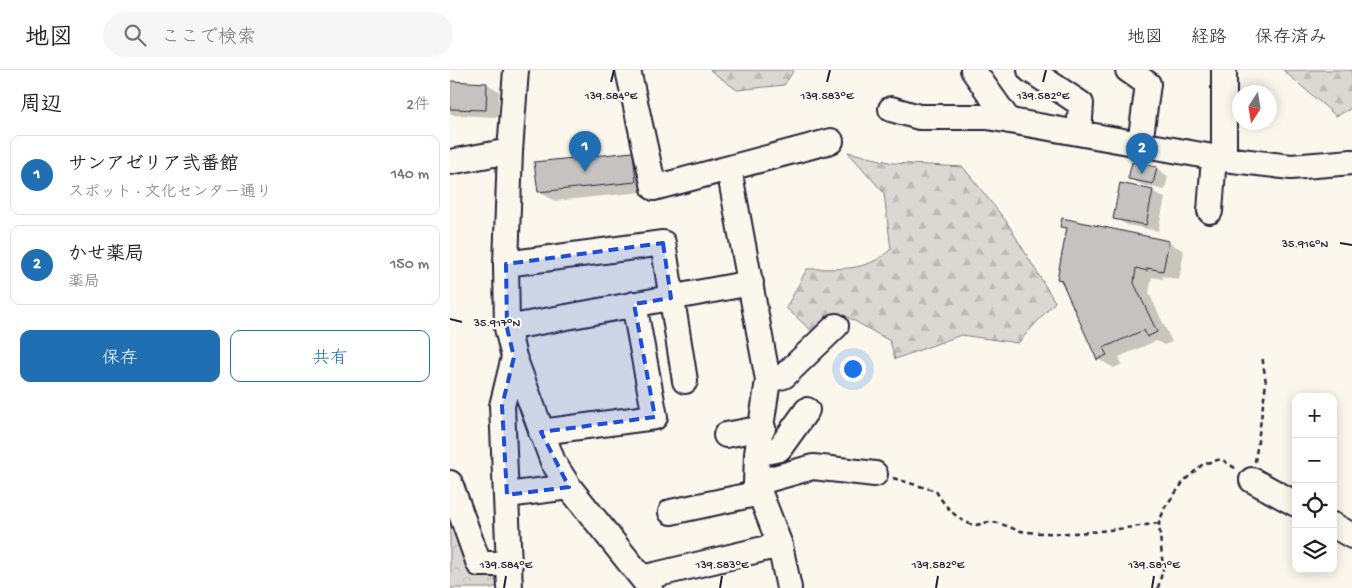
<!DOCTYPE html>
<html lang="ja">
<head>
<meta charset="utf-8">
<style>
  :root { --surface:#fff; --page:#f6f6f6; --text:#202124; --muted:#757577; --line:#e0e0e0; --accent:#1f6fb2 }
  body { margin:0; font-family:"Gochi Hand","Klee One",sans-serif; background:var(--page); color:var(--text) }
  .controls { position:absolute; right:15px; bottom:15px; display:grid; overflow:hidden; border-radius:10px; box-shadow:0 2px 12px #0003 }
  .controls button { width:45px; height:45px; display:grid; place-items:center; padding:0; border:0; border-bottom:1px solid var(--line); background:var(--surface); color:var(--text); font:25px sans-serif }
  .compass { position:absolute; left:782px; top:15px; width:45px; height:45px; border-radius:50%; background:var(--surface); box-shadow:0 2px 12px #0003; rotate:192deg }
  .you { position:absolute; left:402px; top:298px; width:18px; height:18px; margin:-12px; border:4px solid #fff; border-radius:50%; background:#1a73e8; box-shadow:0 0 0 8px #1a73e833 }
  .badge { display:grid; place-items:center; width:32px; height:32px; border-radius:50%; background:var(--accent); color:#fff; font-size:16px; font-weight:700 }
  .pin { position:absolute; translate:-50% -41px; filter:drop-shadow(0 1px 2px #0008) }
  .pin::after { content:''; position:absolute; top:26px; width:18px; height:15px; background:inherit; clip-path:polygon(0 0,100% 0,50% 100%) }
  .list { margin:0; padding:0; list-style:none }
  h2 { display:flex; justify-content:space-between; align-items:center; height:65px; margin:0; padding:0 20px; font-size:21px }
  h2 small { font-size:16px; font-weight:400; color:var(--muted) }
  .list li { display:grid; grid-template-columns:32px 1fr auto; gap:15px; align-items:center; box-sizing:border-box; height:80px; margin:0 10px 10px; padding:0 10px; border:1px solid var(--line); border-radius:10px }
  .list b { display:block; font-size:19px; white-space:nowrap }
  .list p { margin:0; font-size:16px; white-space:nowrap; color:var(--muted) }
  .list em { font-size:16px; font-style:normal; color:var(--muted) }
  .actions { display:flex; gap:10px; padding:15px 20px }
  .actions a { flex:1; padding:11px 0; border:1px solid var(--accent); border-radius:10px; text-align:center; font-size:18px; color:var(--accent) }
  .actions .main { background:var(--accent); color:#fff }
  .icon { flex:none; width:28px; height:28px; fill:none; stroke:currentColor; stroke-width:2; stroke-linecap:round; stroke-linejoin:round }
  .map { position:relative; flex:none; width:902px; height:518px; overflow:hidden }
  header { display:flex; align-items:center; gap:30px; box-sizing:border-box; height:70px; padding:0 25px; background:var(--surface); border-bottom:1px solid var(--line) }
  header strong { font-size:24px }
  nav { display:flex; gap:28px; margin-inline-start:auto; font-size:18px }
  .search { width:350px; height:45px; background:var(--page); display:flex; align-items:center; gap:12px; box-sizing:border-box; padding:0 18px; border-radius:28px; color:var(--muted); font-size:19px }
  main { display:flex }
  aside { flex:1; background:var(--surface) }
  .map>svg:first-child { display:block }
  .forest { fill:url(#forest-firs); stroke:#7e7d87 }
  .park { fill:url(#park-crowns); stroke:#7e7d87 }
  .shadow { fill:#0003 }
  .building { fill:#c6c2c0; stroke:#22223b }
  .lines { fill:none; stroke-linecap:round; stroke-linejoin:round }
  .minor-casing { stroke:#22223b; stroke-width:28 }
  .path { stroke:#22223b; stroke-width:2.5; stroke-dasharray:5 4; stroke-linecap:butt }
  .minor { stroke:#fbf7ec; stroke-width:24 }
  .marked { fill:#1d4ed8; fill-opacity:0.2; stroke:#1d4ed8; stroke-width:4; stroke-dasharray:10 6; stroke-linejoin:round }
  .ticks { fill:none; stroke:#22223b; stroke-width:2 }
  .ticks-label { font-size:12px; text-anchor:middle; fill:#22223b; stroke:#fbf7ec; stroke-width:4.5; stroke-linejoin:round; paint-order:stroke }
</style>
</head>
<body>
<header>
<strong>地図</strong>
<div class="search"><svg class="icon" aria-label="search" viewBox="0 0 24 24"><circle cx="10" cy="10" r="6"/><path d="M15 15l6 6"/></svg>ここで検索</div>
<nav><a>地図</a><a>経路</a><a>保存済み</a></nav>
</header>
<main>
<aside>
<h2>周辺<small>2件</small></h2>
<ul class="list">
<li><span class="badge">1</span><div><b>サンアゼリア弐番館</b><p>スポット · 文化センター通り</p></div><em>140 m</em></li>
<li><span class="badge">2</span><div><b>かせ薬局</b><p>薬局</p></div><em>150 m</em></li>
</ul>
<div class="actions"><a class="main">保存</a><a>共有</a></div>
</aside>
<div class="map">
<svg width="902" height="518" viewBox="0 0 902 518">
  <defs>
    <pattern id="forest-firs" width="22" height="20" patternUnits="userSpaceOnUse" patternTransform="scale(1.25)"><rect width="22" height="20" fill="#dbd8d3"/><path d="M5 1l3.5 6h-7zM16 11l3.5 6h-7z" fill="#bcb9b6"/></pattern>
    <pattern id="park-crowns" width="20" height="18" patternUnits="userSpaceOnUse" patternTransform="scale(1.25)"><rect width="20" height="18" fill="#dbd8d3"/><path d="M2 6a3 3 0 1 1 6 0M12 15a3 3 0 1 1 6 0" fill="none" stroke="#bcb9b6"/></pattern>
  </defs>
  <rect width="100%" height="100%" fill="#fbf7ec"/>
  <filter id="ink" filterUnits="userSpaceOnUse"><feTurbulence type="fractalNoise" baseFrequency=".02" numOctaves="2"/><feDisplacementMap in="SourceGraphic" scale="10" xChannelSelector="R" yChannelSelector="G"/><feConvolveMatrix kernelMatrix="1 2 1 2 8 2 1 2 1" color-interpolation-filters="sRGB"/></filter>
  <g filter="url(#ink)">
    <!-- forest -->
    <path class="forest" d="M260,0h84l-10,15 -47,5z
      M833,0h69v38l-16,8z
      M398,82l45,11 70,4 43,54 49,81 -37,41 -57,-8 -66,24 -5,-18 -46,-26 -31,17 -27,-24 21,-39c32,-1 59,4 84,-20l-7,-56z"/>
    <!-- park -->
    <path class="park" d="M0,420l27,77 23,1v17l-9,3h-41z"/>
    <!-- shadow -->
    <path class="shadow" d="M0,13l37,1 12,7 -1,26 -44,-2 -4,-2z
      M183,83l16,9 3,29 -97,10 -16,-9z
      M706,98l12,8 -3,14 -23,-5 -12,-7z
      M702,121l13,7 -7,33 -31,-6 -13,-7z
      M611,156l107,16 16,9 -5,29 -16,-4v3l-11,-2 -3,16 23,49 -8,3 -8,-4 -37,16 3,7 -8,4 -16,-9 -35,-78 -4,-2 9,-49z"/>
    <!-- building -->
    <path class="building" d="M0,11l37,2 -1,27 -36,-1z
      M183,82l3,30 -98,10 -4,-30z
      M682,92l25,5 -4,17 -25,-5z
      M670,113l33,7 -7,35 -33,-6z
      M612,148l107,23 -6,30 -16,-3v3l-11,-3 -2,15 23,49 -10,5 -3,-7 -41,18 4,7 -10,5 -36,-80 -4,-1 10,-51 -7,-1z"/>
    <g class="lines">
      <!-- minor casing -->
      <g class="minor-casing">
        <path id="minor" d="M66,0l-6,81 -4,113 1,64 7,29 39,105 16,25 81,101
          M178,0l26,118 177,-47
          M523,0l36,51
          M580,0l51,34 -2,29
          M678,0l20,14 -8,60
          M441,39l28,8h69l236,42 67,8 61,-5
          M774,89v-89
          M0,92l60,-11
          M279,99l39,211 -11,74 -1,29 24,62 9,43
          M760,141l4,-54
          M56,194l157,-21 22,138
          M57,258l244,-45
          M318,310l16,-4 52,-50
          M91,362l114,-15 -21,-113
          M276,365l37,-7
          M307,384l22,-5 28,-39
          M802,410l44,24
          M0,413l29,81h31
          M306,413l57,-16 62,7
          M57,425l62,-8
          M221,442l89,-19
          M883,455l19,11
          M192,508l138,-33
          M60,518l-8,-182 12,-49"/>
      </g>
      <!-- path -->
      <path class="path" d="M805,392l11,-79 -4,-28
        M443,408l43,13c7,13 23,32 39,34 5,0 10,-3 15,-3 12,0 24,9 37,10 45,4 88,-2 132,-9
        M708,518l5,-19 -4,-46 6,-16 20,-27 18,-16 18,-5 17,11"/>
      <!-- minor -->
      <use href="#minor" class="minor"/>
    </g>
  </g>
  <!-- marked area -->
  <path class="marked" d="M213,173l8,55 -37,6 21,113 -114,15 28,55 -62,8 -5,-89 12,-49 -7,-29 -1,-64z"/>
  <!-- ticks -->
  <path class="ticks" d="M161,12l3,-12M377,12l3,-12M593,12l3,-12M890,173l12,2M0,249l12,3M54,518l2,-12M270,518l2,-12M486,518l2,-12M702,518l2,-12"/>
  <g class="ticks-label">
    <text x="161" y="29">139.584°E</text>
    <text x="377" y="29">139.583°E</text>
    <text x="593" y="29">139.582°E</text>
    <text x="855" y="177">35.916°N</text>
    <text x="47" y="256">35.917°N</text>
    <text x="56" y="498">139.584°E</text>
    <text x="272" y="498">139.583°E</text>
    <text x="488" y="498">139.582°E</text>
    <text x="704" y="498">139.581°E</text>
  </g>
</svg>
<div class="controls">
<button>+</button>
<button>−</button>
<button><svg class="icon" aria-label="locate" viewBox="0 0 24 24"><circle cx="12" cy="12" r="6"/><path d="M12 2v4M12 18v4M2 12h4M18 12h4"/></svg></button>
<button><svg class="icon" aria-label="layers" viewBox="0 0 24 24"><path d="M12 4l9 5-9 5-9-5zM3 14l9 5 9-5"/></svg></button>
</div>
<svg class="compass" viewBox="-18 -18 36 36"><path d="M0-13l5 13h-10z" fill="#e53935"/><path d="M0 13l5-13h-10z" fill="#757577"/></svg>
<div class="you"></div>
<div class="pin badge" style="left:135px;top:102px">1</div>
<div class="pin badge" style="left:692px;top:104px">2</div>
</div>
</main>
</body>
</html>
